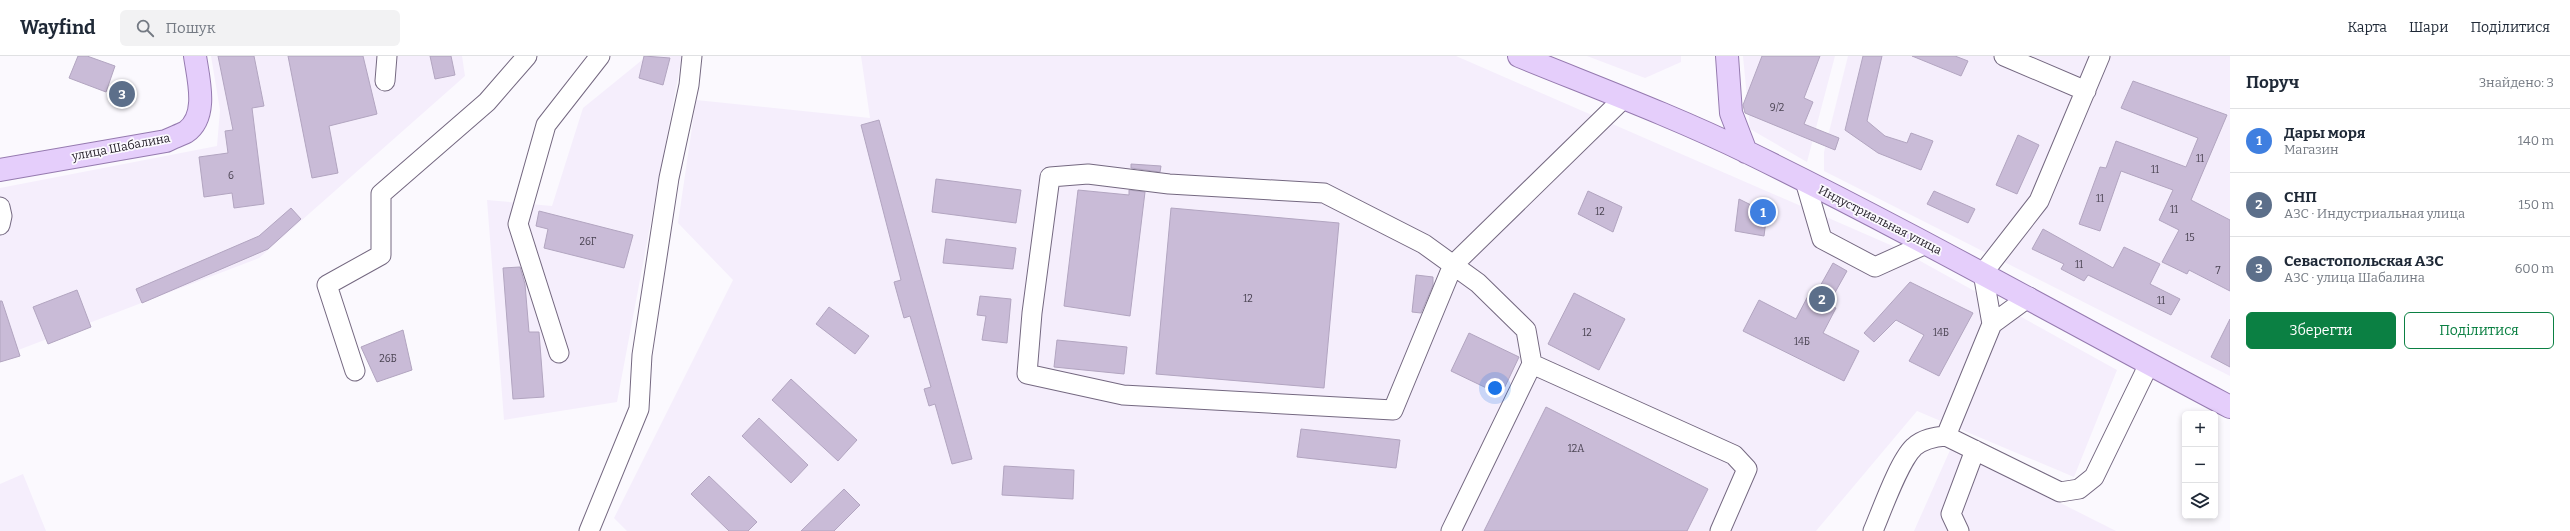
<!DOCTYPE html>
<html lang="uk">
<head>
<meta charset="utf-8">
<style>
  :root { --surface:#fff; --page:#f2f2f3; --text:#1f2937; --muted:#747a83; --line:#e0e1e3; --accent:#0b8043 }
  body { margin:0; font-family:Bitter,serif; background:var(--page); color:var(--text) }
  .controls { position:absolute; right:12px; bottom:12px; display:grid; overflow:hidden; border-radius:6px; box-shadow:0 2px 6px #0003 }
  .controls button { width:36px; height:36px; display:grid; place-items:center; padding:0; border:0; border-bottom:1px solid var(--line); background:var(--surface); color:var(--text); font:20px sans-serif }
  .you { position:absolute; left:1495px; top:332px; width:14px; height:14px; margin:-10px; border:3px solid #fff; border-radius:50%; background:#1a73e8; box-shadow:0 0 0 6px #1a73e833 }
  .badge { display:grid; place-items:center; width:26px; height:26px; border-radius:50%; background:var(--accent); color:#fff; font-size:13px; font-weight:700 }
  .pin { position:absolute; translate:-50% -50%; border:2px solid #fff; box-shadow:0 1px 4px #0006 }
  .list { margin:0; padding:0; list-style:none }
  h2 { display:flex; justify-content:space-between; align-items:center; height:52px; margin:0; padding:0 16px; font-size:17px }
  h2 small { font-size:13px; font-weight:400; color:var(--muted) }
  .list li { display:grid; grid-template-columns:26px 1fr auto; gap:12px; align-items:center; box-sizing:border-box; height:64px; padding:0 16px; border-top:1px solid var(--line) }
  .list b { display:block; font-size:15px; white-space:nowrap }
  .list p { margin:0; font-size:13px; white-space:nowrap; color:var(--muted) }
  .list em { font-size:13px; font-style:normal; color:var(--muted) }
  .actions { display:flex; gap:8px; padding:12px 16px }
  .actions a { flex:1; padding:9px 0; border:1px solid var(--accent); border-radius:6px; text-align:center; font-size:14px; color:var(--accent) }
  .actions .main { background:var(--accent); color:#fff }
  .icon { flex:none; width:22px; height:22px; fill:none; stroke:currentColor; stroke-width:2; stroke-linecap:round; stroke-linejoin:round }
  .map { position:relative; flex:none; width:2230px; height:475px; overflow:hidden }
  header { display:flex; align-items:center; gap:24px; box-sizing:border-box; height:56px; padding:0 20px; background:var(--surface); border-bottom:1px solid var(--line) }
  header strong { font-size:19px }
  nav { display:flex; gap:22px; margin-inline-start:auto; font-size:14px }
  .search { width:280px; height:36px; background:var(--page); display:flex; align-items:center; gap:10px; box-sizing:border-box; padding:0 14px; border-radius:6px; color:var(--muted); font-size:15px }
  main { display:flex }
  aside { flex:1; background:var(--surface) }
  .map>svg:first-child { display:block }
  .built { fill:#f5eefc }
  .building { fill:#c9bbd7; stroke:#b2a5c0 }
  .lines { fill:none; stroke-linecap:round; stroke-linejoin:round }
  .minor-casing { stroke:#746880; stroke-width:21 }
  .major-casing { stroke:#957aaf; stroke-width:24 }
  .minor { stroke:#fff; stroke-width:19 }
  .major { stroke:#e5cefb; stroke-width:22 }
  .labels { text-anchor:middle; stroke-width:3.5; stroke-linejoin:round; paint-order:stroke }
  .number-label { font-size:10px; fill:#4a4352 }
  .street-label { font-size:12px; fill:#201b25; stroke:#fbf9fe }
</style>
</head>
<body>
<header>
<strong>Wayfind</strong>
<div class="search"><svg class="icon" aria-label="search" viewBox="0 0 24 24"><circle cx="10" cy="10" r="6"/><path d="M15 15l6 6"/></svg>Пошук</div>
<nav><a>Карта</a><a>Шари</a><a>Поділитися</a></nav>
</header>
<main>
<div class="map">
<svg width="2230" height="475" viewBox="0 0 2230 475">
  <rect width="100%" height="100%" fill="#fbf9fe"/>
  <!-- built -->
  <path class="built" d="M211,0h251l3,20 -206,182 -259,99v-169l217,-42 3,-36z
    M647,0h35l-65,346 -113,18 -17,-220 65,6 31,-98z
    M861,0h595l439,191 222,123 -43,107 -157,-66 -101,120h-1189l-13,-13 119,-238 -55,-57 18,-123 174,18z
    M1587,0h94v6l-36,16z
    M1743,0h92l-28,106 -57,-33z
    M1848,0h382v320l-406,-205v-19z
    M1951,392l165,83h-202z
    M23,418l23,57h-46v-47z"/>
  <!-- building -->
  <path class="building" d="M78,0h9l28,10 -9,26 -37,-14z
    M218,0h36l10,50 -12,2 12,96 -30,4 -2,-15 -28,4 -5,-40 29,-4 -3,-22 8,-1z
    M288,0h75l14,58 -48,12 9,47 -26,5z
    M430,0h21l4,19 -20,4z
    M644,0l26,2 -7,27 -24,-7z
    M1762,0h58l-16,42 9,4 -9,22 35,14 -4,12 -90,-37 -2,-8z
    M1863,0h19l-15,65 18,15 22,7 4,-10 22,8 -12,29 -43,-17 -33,-23z
    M1912,0h43l13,5 -7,15z
    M2133,25l94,34 -36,85 39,20v71l-41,-21 -2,4 -25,-12 17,-32 -20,-10 14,-30 -52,-19 -21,60 -21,-7 21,-57 6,1 10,-27 70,26 12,-29 -77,-30z
    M879,64l36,132 57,207 -20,5 -17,-60 -6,2 -5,-17 7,-2 -21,-71 -6,2 -10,-36 7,-2 -40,-155z
    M2018,79l21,10 -22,49 -21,-9z
    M1131,108l30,2 -1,6 -29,-4z
    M936,123l85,11 -5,33 -84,-11z
    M1078,134l51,5v-5l16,2 -15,124 -66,-10z
    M1588,135l34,16 -9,25 -35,-18z
    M1934,135l41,18 -7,14 -41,-19z
    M1739,143l28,14 -3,23 -29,-5z
    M291,152l10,11 -33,30 -126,54 -6,-14 123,-53z
    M1171,152l168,15 -15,165 -168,-14z
    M539,155l94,24 -9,33 -80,-20 4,-19 -12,-3z
    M2043,173l70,39 11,-21 36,17 -10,20 30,15 -9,16 -83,-40 -4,6 -23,-12 3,-5 -32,-15z
    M946,183l70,9 -3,21 -70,-6z
    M1833,207l14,8 -19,34 8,3 -13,25 36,18 -15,30 -101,-50 16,-31 37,19 13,-25 5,3z
    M520,211l5,17 4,48h10l5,65 -31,2 -10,-131z
    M1416,219l17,2v8l-12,28 -9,-1z
    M1910,226l63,31 -34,63 -30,-15 15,-26 -28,-15 -22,22 -10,-9z
    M77,234l14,37 -43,17 -15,-37z
    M1574,237l51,26 -26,51 -51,-26z
    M980,240l31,3 -4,44 -25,-3 4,-24 -9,-1z
    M0,245h2l18,55 -20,6z
    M829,251l40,29 -14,18 -39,-30z
    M2230,263v48l-19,-10z
    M403,274l9,40 -35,12 -16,-35z
    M1469,277l50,24 -18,38 -50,-24z
    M1057,284l70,7 -3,27 -70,-7z
    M791,323l66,61 -19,21 -66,-61z
    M1546,351l162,82 -21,42h-203z
    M759,362l49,47 -17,18 -49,-47z
    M1301,373l99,11 -4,28 -99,-11z
    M1004,410l70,4 -1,29 -71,-4z
    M709,420l48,46 -9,9h-19l-38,-37z
    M844,433l16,16 -26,26h-33z"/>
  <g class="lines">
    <!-- minor casing -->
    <g class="minor-casing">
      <path id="minor" d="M2004,0l82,35
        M385,25l2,-25
        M1805,125l17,58 53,28 51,-23
        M0,151l2,9 -2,9
        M1992,268l37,-27
        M559,297l-41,-129 28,-99 54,-69
        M1532,308l202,91 13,14 -27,62
        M355,315l-28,-86 54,-30v-61l106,-92 40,-46
        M1946,380l46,-112 -9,-51 56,-72 61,-145
        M589,475l50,-122 3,-54 27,-177 20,-93 3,-29
        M1451,475l81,-167 -6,-34 -48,-47 -54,-39 -100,-51 -155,-9 -81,-10 -38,3 -18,136 -5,61 96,21 270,15 60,-145 171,-167
        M1873,475c9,-21 26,-70 41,-84 9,-8 20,-10 32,-11l114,56 19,-3 15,-12 55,-113
        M1959,475l-8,-17 24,-64"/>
    </g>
    <!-- major casing -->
    <g class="major-casing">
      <path id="major" d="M1519,0c76,31 154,60 228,96 164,80 322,170 483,255
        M1727,0l4,57 15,39
        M0,114l166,-29c6,-3 14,-6 20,-9 23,-16 12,-54 9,-76"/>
    </g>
    <!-- minor -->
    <use href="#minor" class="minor"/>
    <!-- major -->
    <use href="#major" class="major"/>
  </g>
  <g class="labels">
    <!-- number labels -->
    <g class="number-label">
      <text x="1777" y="55">9/2</text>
      <text x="2200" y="106">11</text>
      <text x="2155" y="117">11</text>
      <text x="231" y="123">6</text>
      <text x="2100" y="146">11</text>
      <text x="2174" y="157">11</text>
      <text x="1600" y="159">12</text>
      <text x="2190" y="185">15</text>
      <text x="588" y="189">26Г</text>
      <text x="2079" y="212">11</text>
      <text x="2218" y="218">7</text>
      <text x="1248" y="246">12</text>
      <text x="2161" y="248">11</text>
      <text x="1587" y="280">12</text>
      <text x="1941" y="280">14Б</text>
      <text x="1802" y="289">14Б</text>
      <text x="388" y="306">26Б</text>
      <text x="1576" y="396">12А</text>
    </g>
    <!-- street labels -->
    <g class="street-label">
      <text transform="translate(121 91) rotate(-11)" y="4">улица Шабалина</text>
      <text transform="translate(1880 164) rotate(27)" y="4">Индустриальная улица</text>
    </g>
  </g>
</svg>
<div class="controls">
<button>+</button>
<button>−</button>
<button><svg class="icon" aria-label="layers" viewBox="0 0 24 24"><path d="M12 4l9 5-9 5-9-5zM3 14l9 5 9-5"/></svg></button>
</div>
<div class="you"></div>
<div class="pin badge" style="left:1763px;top:156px;background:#3f7fe0">1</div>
<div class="pin badge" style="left:1822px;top:243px;background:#5c6f8a">2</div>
<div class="pin badge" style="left:122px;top:38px;background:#5c6f8a">3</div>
</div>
<aside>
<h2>Поруч<small>Знайдено: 3</small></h2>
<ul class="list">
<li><span class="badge" style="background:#3f7fe0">1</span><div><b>Дары моря</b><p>Магазин</p></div><em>140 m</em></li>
<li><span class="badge" style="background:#5c6f8a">2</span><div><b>СНП</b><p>АЗС · Индустриальная улица</p></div><em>150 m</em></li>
<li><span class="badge" style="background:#5c6f8a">3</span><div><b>Севастопольская АЗС</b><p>АЗС · улица Шабалина</p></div><em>600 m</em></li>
</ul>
<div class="actions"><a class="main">Зберегти</a><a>Поділитися</a></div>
</aside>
</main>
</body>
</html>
